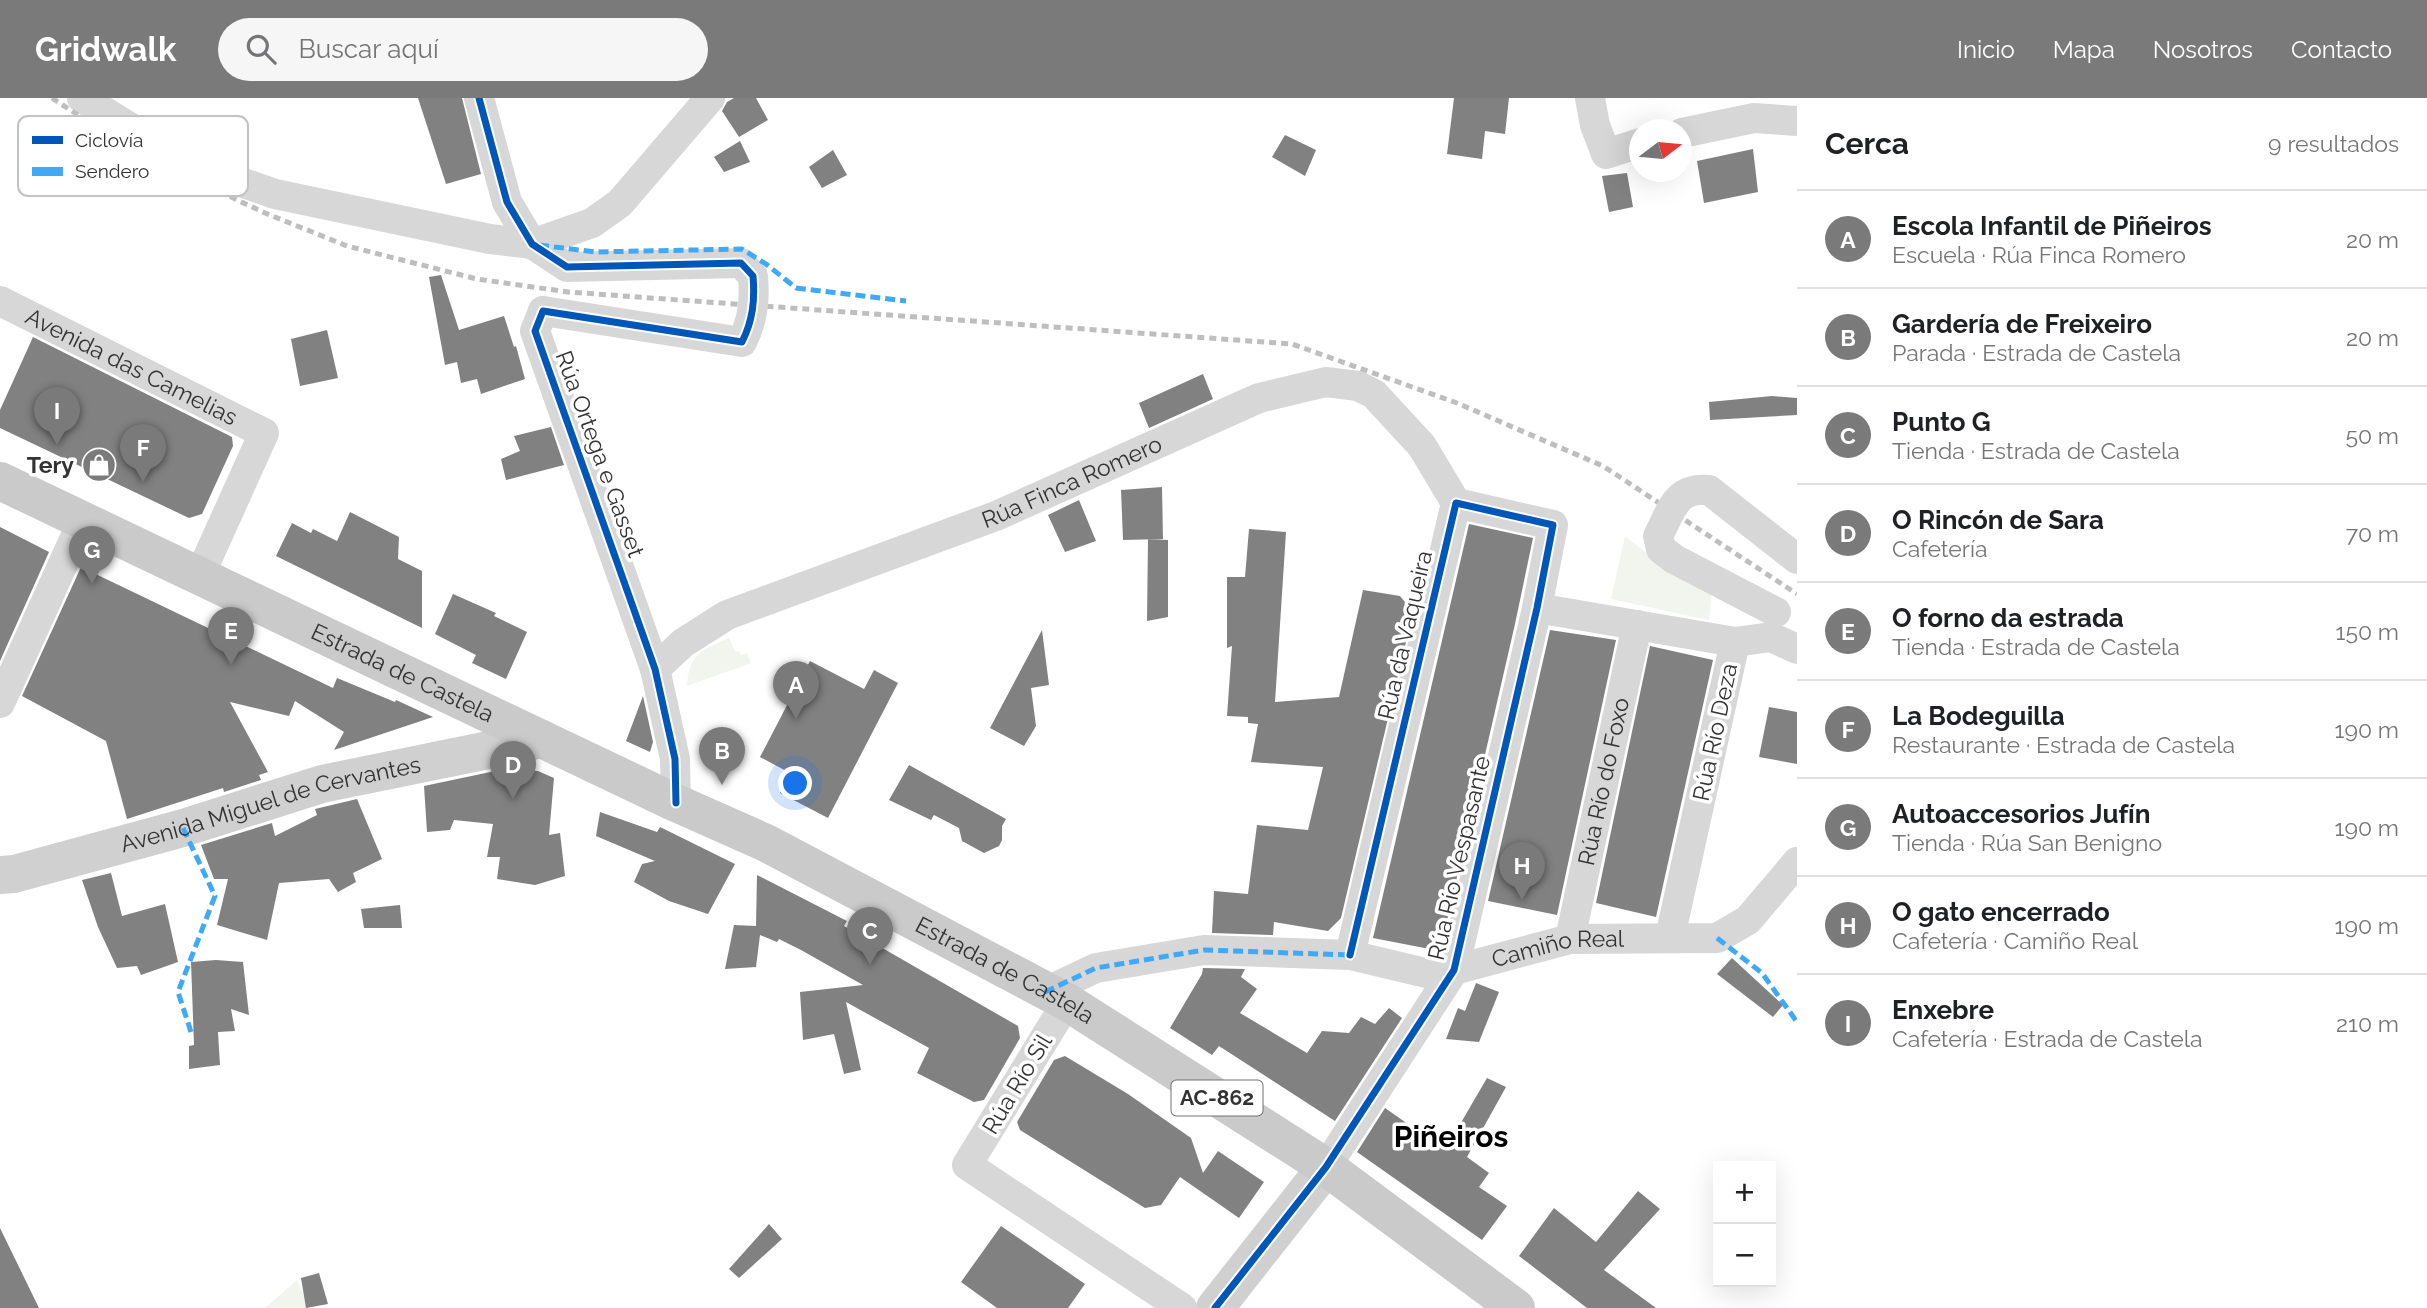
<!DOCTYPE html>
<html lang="es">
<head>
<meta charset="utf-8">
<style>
  :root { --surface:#fff; --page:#f6f6f6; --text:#202124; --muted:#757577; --line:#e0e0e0; --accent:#7a7a7a }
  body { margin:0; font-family:Raleway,sans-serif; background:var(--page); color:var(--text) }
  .controls { position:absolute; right:21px; bottom:21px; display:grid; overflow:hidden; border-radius:0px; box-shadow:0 7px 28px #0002 }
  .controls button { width:63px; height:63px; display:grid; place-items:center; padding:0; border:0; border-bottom:2px solid var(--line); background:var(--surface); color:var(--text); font:35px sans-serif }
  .compass { position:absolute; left:1629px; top:21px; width:63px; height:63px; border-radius:50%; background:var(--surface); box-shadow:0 7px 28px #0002; rotate:74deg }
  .you { position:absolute; left:796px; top:686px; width:24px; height:24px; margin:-18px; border:5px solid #fff; border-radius:50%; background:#1a73e8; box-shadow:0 0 0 10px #1a73e833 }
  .badge { display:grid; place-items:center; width:46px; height:46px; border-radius:50%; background:var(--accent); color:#fff; font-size:23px; font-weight:700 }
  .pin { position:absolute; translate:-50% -58px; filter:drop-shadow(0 2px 4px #0008) }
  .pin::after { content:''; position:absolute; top:37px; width:24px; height:21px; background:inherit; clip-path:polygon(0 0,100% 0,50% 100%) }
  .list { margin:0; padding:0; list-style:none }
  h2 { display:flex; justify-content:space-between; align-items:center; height:91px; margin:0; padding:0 28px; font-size:30px }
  h2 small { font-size:23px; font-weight:400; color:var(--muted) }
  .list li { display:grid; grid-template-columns:46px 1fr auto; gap:21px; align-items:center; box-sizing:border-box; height:98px; padding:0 28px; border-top:2px solid var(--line) }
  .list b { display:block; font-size:26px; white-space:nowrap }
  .list p { margin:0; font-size:23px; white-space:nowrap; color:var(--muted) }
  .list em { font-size:23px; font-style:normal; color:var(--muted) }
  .icon { flex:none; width:38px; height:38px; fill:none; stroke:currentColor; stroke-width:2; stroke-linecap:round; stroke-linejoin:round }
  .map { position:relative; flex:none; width:1797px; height:1210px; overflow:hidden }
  header { display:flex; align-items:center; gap:42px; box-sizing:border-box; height:98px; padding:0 35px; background:var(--accent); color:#fff }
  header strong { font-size:33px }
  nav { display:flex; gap:38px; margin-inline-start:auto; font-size:24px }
  .search { width:490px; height:63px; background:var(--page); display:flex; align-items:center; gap:18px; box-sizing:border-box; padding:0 24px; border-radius:38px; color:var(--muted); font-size:26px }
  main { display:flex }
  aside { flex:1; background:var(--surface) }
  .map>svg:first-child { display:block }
  .green { fill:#f1f5ed }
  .building { fill:#818181 }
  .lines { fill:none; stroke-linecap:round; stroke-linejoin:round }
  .street { stroke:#d7d7d7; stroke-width:30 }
  .secondary { stroke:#d0d0d0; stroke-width:38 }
  .primary { stroke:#cacaca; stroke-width:38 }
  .rail { stroke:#bebebe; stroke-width:5; stroke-dasharray:7 5; stroke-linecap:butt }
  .street-bridge { stroke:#d7d7d7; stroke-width:30 }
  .quiet { stroke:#3fa9f5; stroke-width:5; stroke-dasharray:10 5; stroke-linecap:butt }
  .cycleway-casing { stroke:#fff; stroke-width:11 }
  .cycleway { stroke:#0057b8; stroke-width:7 }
  .labels { text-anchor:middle; stroke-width:7; stroke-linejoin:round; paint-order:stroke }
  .shield { fill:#fff; stroke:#707070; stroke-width:2 }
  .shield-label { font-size:21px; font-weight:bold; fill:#333 }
  .street-label { font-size:23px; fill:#333; stroke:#fff }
  .poi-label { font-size:23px; font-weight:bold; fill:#333; stroke:#fff; text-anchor:end }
  .district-label { font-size:30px; font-weight:bold; fill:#000; stroke:#fff }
  .key { fill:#fff; stroke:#c2c2c2; stroke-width:2 }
  .key-label { font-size:19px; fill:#333 }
</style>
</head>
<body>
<header>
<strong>Gridwalk</strong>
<div class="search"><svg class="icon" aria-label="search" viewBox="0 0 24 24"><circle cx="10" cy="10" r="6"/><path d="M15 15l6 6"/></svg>Buscar aquí</div>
<nav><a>Inicio</a><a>Mapa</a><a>Nosotros</a><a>Contacto</a></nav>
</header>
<main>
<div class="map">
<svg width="1797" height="1210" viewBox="0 0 1797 1210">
  <rect width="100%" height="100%" fill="#fff"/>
  <!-- green -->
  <path class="green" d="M1625,438l38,30 49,25 -3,29 -98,-21z
    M729,540l6,14 4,-1 2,4 6,-2 4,10 -64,23c2,-33 14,-36 42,-48z
    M297,1182l12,28h-44z"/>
  <!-- building -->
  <path class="building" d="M418,0h44l19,76 -35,10z
    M734,0h22l12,22 -29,17 -17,-26 5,-9z
    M1454,0h55l-4,36 -20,-3 -3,28 -35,-5z
    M1285,37l31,15 -11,26 -33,-19z
    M740,43l10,21 -26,10 -10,-15z
    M1753,51l5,43 -54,11 -7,-42z
    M833,52l14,25 -25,13 -13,-21z
    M1627,75l6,34 -24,5 -7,-36z
    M441,177l18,55 45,-14 10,31 2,-1 9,33 -44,15 -4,-15 -16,4 -4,-21 -12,3 -16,-88z
    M327,232l11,48 -38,8 -9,-47z
    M33,239l199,100 1,9 -31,68 -13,4 -189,-90v-18z
    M1203,276l10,25 -64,29 -10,-25z
    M1772,298l25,2v17l-87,5 -1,-18z
    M551,329l13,38 -58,15 -5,-21 19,-8 -6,-15z
    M1162,389l1,52 -40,1 -2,-50z
    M1079,402l17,41 -31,11 -17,-37z
    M350,414l49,25 -1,22 24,12v57l-146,-72 16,-33 19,10 2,-4 24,12z
    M1469,426l64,14 -18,86 -75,327 -67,-13z
    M0,429l49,25 -49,109z
    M1249,431l37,3 -11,170 64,-5 24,-107 37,6 13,16 -72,306 -13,13 -54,-9 -1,13 -61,-2 2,-42 34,3 9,-69 51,5 15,-63 -72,-5 7,-38 -10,-1v-6l-21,-1 5,-70 -5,2v-71h18z
    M1148,441l20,1v77l-21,4z
    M81,469l252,121 4,-10 58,24 1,-2 37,17 -99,33 10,-18 -49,-31 -6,15 -59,-14 38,70 -9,3 2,5 -37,12 -1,-4 -96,31 -21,-78 -84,-45z
    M453,496l43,19 -2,3 33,16 -21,47 -34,-16 4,-8 -41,-21z
    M1042,532l7,55 -18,3 5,38 -12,20 -34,-18z
    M1550,532l66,10 -59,275 -69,-14z
    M1650,548l63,14 -57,257 -60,-14z
    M810,563l54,28 10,-19 24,13 -70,135 -48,-25 10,-20 -30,-16z
    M643,598l10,46 -3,10 -24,-11z
    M1769,609l28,5v52l-38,-7z
    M909,667l97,54 -4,7v14l-3,6 -15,7 -22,-12 -3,-13 -25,-13 -3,5 -42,-20z
    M500,672l38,1 16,7 -5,57 11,-2 5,43 -30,9 -38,-6 3,-22h-13l6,-33 -39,-4 -4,10 -23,2 -3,-46z
    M357,701l25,60 -29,14 3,9 -18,10 -9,-13 -50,4 -12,57 -50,-15 11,-46h-14l-13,-34 71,-22 3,13 42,-21 -2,-6z
    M600,714l57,20 3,-5 75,37 -27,50 -39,-13 -35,-19 8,-18 13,-3 -59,-25z
    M111,775l11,43 43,-12 13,58 -37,13 -4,-9 -20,2 -19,-41 -16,-47z
    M757,777l90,46 -3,5 174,100 2,12 -36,62 -10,2 -57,-29 12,-25 -83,-46 15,68 -17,4 -10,-40 -31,6 -3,-48 63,-7 -62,-35 -22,-11 -2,3 -17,-7 -4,32 -31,2 9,-44 22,1z
    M400,807l2,23h-38l-3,-19z
    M1732,860l51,47 -10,12 -56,-43z
    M216,862l27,2 6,53 -18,-6 4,22 -17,1 2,33 -31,4v-23l5,-1 -3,-83z
    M1203,870l42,1 -4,8 16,12 -17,24 67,40 15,-22 27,2 12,-16 14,7 14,-16 13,10 -67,103 -116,-75 -7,9 -42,-27 32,-54z
    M1476,885l23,9 -20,50 -33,-3 12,-31 7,3z
    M1065,958l63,38 63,44 12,35 15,-22 46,31 -25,36 -59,-41 -19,28 -16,3 -125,-78 -3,-8 37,-62z
    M1487,980l19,9 -39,70 22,16 -10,14 28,19 -25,34 -125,-88 28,-44 60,42z
    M1638,1093l22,18 -56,61 52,38h-69l-68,-52 35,-48 42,34z
    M769,1126l13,15 -43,39 -10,-9z
    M1001,1128l84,58 -17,24h-71l-36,-26z
    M0,1130l39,80h-39z
    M319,1175l9,31 -22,4 -5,-30z"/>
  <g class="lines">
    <!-- street -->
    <g class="street">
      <path d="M82,0l108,66 85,30 215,45 42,5 60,-21 28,-20 90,-105"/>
      <path d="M479,0l28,104 25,42"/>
      <path d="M1590,0l5,27 11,29 34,-11"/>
      <path d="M1682,35l72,-15 43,3"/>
      <path id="s1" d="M0,203l264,132 -65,144"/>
      <path d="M543,213l-8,20 120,338 20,90 1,44"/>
      <path d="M1537,510l198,34 -65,295"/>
      <path d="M1735,544l36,-5 26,12"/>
      <path id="s2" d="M655,571l28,-26 44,-28 269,-99 263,-118 67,-16 32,4 16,8 48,52 34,57"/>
      <path d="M0,605l83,-183"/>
      <path id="s3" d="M1570,841l67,-314"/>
      <path id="s4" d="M1045,894l51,-24 108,-18 146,5 76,18 28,-3 116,-31 147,-1 31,-18 49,-58"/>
      <path d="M1067,904l-100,163 215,143"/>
      <path d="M1326,1069l128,-197 83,-362 16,-83 -97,-22 -106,452"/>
    </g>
    <!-- secondary -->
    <g class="secondary">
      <path id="s5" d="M0,777l14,-1 169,-46 139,-44 220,-45"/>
      <path d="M1215,1210l111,-141"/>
    </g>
    <!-- primary -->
    <path class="primary" id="s6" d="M0,383l676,322 90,40 301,159 259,165 190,141"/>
    <!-- rail -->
    <path class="rail" d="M52,0l81,53 132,62 82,33 130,33 91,13 724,52 165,59 146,63 194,128"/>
    <!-- street-bridge -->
    <path class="street-bridge" d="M532,146l35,23 174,-4 12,13c2,24 0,44 -11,66l-199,-31
      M1776,514l-102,-53 -13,-10 -3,-13c14,-26 17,-49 51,-46l88,69"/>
    <!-- quiet -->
    <path class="quiet" d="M539,147l56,7 147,-3 24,15 30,24 110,13
      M183,730l32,68 -37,96 14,43
      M1717,840l45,35 35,49
      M1045,894l51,-24 108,-18 146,5"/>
    <!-- cycleway casing -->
    <g class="cycleway-casing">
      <path id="cycleway" d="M479,0l28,104 25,42 35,23 174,-4 12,13c2,24 0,44 -11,66l-199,-31 -8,20 120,338 20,90 1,44
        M1215,1210l111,-141 128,-197 83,-362 16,-83 -97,-22 -106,452"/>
    </g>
    <!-- cycleway -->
    <use href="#cycleway" class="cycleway"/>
  </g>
  <!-- icons -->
  <defs>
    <g id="shop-disc" transform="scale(1.75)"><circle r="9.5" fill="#7a7a7a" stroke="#fff"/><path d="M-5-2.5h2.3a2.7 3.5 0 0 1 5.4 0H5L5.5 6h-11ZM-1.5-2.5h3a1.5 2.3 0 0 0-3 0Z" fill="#fff"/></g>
  </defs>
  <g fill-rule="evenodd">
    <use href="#shop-disc" x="99" y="367"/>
  </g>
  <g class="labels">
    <!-- shield labels -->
    <rect class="shield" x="1171.5" y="982.5" width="91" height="35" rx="5"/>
    <g class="shield-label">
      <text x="1217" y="1007">AC-862</text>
    </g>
    <!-- street labels -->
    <g class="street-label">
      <text dy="8" stroke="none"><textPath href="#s1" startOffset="147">Avenida das Camelias</textPath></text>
      <text transform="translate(600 356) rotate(70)" y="8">Rúa Ortega e Gasset</text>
      <text dy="8" stroke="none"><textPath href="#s2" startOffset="460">Rúa Finca Romero</textPath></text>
      <text transform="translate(1405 537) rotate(-77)" y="8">Rúa da Vaqueira</text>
      <text dy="8" stroke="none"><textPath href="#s6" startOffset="446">Estrada de Castela</textPath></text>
      <text transform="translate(1715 634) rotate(-78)" y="8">Rúa Río Deza</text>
      <text dy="8" stroke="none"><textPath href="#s3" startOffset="161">Rúa Río do Foxo</textPath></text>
      <text dy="8" stroke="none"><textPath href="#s5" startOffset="280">Avenida Miguel de Cervantes</textPath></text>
      <text transform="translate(1459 760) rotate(-77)" y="8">Rúa Río Vespasante</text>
      <text dy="8" stroke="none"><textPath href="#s4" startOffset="525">Camiño Real</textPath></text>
      <text dy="8" stroke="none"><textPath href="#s6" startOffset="1118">Estrada de Castela</textPath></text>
      <text transform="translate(1017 986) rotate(-59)" y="8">Rúa Río Sil</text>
    </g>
    <!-- poi labels -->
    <g class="poi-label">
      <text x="74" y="375">Tery</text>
    </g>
    <!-- district labels -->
    <g class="district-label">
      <text x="1451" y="1049">Piñeiros</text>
    </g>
  </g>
  <!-- legend -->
  <rect x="18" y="18" width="230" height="80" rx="10" class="key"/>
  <rect x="32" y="38" width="31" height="8" fill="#0057b8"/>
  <rect x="32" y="69" width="31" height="9" fill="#3fa9f5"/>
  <g class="key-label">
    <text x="75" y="49">Ciclovía</text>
    <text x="75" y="80">Sendero</text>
  </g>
</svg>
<div class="controls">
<button>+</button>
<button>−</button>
</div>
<svg class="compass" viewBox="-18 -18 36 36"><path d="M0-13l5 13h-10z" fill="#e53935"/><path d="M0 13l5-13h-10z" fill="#757577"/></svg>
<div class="you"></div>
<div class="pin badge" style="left:796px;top:621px">A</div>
<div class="pin badge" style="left:722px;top:687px">B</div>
<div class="pin badge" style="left:870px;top:867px">C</div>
<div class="pin badge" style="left:513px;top:701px">D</div>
<div class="pin badge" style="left:231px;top:567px">E</div>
<div class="pin badge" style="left:143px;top:384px">F</div>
<div class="pin badge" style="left:92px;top:486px">G</div>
<div class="pin badge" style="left:1522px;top:802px">H</div>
<div class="pin badge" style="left:57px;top:347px">I</div>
</div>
<aside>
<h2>Cerca<small>9 resultados</small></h2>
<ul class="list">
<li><span class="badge">A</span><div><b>Escola Infantil de Piñeiros</b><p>Escuela · Rúa Finca Romero</p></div><em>20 m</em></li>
<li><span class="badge">B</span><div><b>Gardería de Freixeiro</b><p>Parada · Estrada de Castela</p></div><em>20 m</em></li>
<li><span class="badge">C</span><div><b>Punto G</b><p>Tienda · Estrada de Castela</p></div><em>50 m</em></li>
<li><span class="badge">D</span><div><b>O Rincón de Sara</b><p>Cafetería</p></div><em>70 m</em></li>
<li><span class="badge">E</span><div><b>O forno da estrada</b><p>Tienda · Estrada de Castela</p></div><em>150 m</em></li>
<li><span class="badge">F</span><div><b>La Bodeguilla</b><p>Restaurante · Estrada de Castela</p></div><em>190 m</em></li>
<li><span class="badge">G</span><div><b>Autoaccesorios Jufín</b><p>Tienda · Rúa San Benigno</p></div><em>190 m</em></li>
<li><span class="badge">H</span><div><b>O gato encerrado</b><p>Cafetería · Camiño Real</p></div><em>190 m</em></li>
<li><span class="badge">I</span><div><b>Enxebre</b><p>Cafetería · Estrada de Castela</p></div><em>210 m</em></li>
</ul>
</aside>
</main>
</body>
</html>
